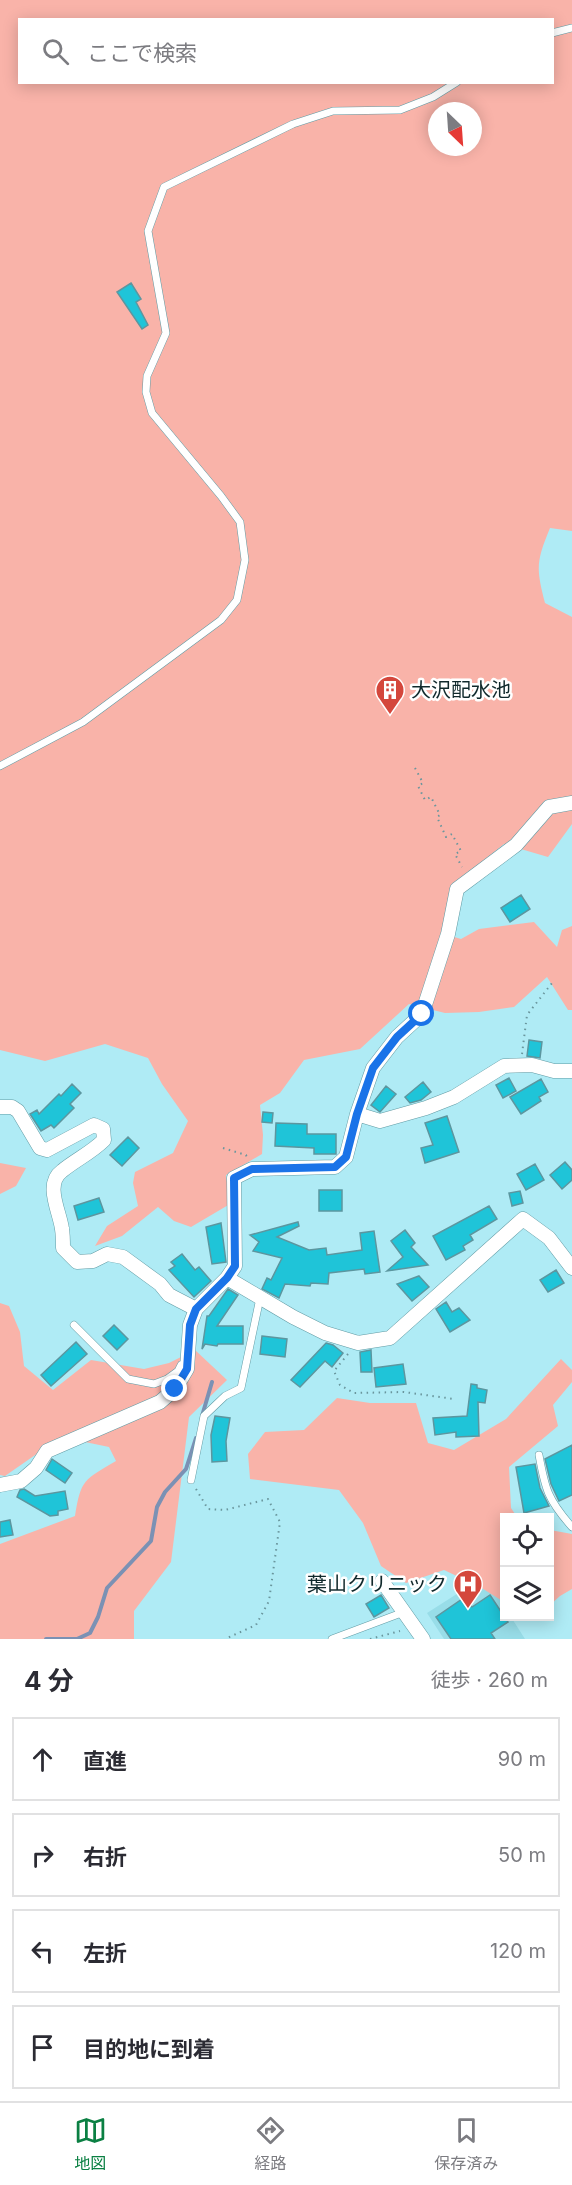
<!DOCTYPE html>
<html lang="ja">
<head>
<meta charset="utf-8">
<style>
  :root { --surface:#fff; --page:#f7f7f7; --text:#2b2b33; --muted:#7c7c81; --line:#e1e1e2; --accent:#0b8043 }
  body { margin:0; font-family:Inter,"Noto Sans JP",sans-serif; background:var(--page); color:var(--text) }
  .controls { position:absolute; right:18px; bottom:18px; display:grid; overflow:hidden; border-radius:0px; box-shadow:0 3px 15px #0003 }
  .controls button { width:54px; height:54px; display:grid; place-items:center; padding:0; border:0; border-bottom:2px solid var(--line); background:var(--surface); color:var(--text); font:30px sans-serif }
  .compass { position:absolute; left:428px; top:102px; width:54px; height:54px; border-radius:50%; background:var(--surface); box-shadow:0 3px 15px #0003; rotate:155deg }
  .stop { position:absolute; width:18px; height:18px; margin:-14px; border:4px solid #1a73e8; border-radius:50%; background:#fff }
  .stop.end { background:#1a73e8; border-color:#fff; box-shadow:0 2px 6px #0008 }
  .list { margin:0; padding:0; list-style:none }
  h2 { display:flex; justify-content:space-between; align-items:center; height:78px; margin:0; padding:0 24px; font-size:26px }
  h2 small { font-size:20px; font-weight:400; color:var(--muted) }
  .list li { display:grid; grid-template-columns:39px 1fr auto; gap:18px; align-items:center; box-sizing:border-box; height:84px; margin:0 12px 12px; padding:0 12px; border:2px solid var(--line); border-radius:0px }
  .list b { display:block; font-size:22px; white-space:nowrap }
  .list em { font-size:20px; font-style:normal; color:var(--muted) }
  .icon { flex:none; width:33px; height:33px; fill:none; stroke:currentColor; stroke-width:2; stroke-linecap:round; stroke-linejoin:round }
  .map { position:relative; flex:none; width:572px; height:1639px; overflow:hidden }
  .search { position:absolute; background:var(--surface); box-shadow:0 3px 15px #0003; left:18px; right:18px; top:18px; height:66px; display:flex; align-items:center; gap:15px; box-sizing:border-box; padding:0 21px; border-radius:0px; color:var(--muted); font-size:22px }
  .sheet { height:462px; background:var(--surface) }
  nav { display:flex; justify-content:space-around; align-items:center; box-sizing:border-box; height:84px; border-top:2px solid var(--line); background:var(--surface); font-size:16px; color:var(--muted) }
  nav a { display:grid; justify-items:center; gap:3px }
  nav .on { color:var(--accent) }
  .map>svg:first-child { display:block }
  .built { fill:#98dde8 }
  .green { fill:#f9b3a9; fill-rule:evenodd }
  .lines { fill:none; stroke-linecap:round; stroke-linejoin:round }
  .stream { stroke:#7b91b4; stroke-width:4 }
  .building { fill:#1fc4d8; stroke:#5c969f; stroke-width:1.5 }
  .service-casing { stroke:#619ba4; stroke-width:8 }
  .minor-casing { stroke:#619ba4; stroke-width:15 }
  .path { stroke:#6a969d; stroke-width:2; stroke-dasharray:1.5 4.5; stroke-linecap:butt }
  .service { stroke:#fff; stroke-width:7 }
  .minor { stroke:#fff; stroke-width:14 }
  .route { stroke:#1a73e8; stroke-width:8 }
  .labels { text-anchor:middle; stroke-width:5; stroke-linejoin:round; paint-order:stroke }
  .poi-label { font-size:20px; fill:#10292c; stroke:#fff; text-anchor:start }
</style>
</head>
<body>
<div class="map">
<svg width="572" height="1639" viewBox="0 0 572 1639">
  <rect width="100%" height="100%" fill="#afebf5"/>
  <!-- built -->
  <path class="built" d="M485,1576l19,30v10l7,1 14,22h-81l-17,-26z"/>
  <!-- green -->
  <path class="green" d="M0,0h572v531l-22,-3c-14,34 -14,40 -5,75l27,14v207l-24,33 -44,-13 -49,40 -14,49 20,6 18,-10 55,-7 23,25 5,-17 10,-4v84h-4l-21,-33 -33,30 -35,5 -34,1 -36,-9 -49,45 -56,11 -24,33 -20,12 3,30 -1,19 -36,21 4,29 -39,23 -17,-6 -16,-14 -36,29 -27,10 12,-20 31,-20 -5,-23 2,-11 38,-19 15,-32 -26,-37 -14,-26 -43,-14 -60,17 -45,-11zM20,20h532v62h-532zM437,111h36v36h-36z
    M0,1163l26,5 -10,18 -16,8z
    M0,1303l9,3 11,26 4,34 29,24 38,-30 53,9 25,-6 26,-13 32,30 -38,37 -18,145 -37,49v28h-134v-95l75,-28c6,-37 9,-36 41,-55l-7,-14 -48,-10 -56,39 -5,-1z
    M561,1359l11,11v12l-19,23 5,21 -49,41 2,41 6,9 -13,1v84l-24,-15 -36,-17 -38,13 -25,-17 -18,-43 -24,-33 -89,-11 -2,-25 17,-22 39,-2 33,-32 33,5h46l12,40 26,7 52,-31z
    M550,1530l22,4v55l-12,7 -10,9z"/>
  <g class="lines">
    <!-- stream -->
    <path class="stream" d="M202,1416l10,-34
      M46,1639h31l13,-6 8,-16 9,-29 44,-47 6,-34 8,-15 21,-23 10,-31"/>
  </g>
  <!-- building -->
  <path class="building" d="M131,283l10,16 -5,3 12,23 -6,4 -25,-37z
    M521,895l9,14 -20,13 -9,-14z
    M529,1040l13,2 -2,16 -13,-2z
    M509,1078l7,13 -13,7 -7,-13z
    M541,1079l7,13 -9,5 2,4 -20,13 -11,-17z
    M423,1082l8,10 -10,8 -11,3 -5,-6z
    M72,1084l9,9 -11,11 4,4 -20,20 -3,-3 -10,6 -11,-17 7,-4 2,4 20,-20 2,2z
    M386,1086l10,8 -16,18 -9,-7z
    M263,1112l10,1 -1,10 -10,-1z
    M447,1116l12,36 -34,11 -4,-15 12,-3 -8,-22z
    M276,1123l31,1v10h29v20h-22v-6l-39,-2z
    M128,1137l11,11 -17,18 -12,-11z
    M565,1162l7,8v10l-10,9 -12,-14z
    M535,1164l9,16 -18,10 -9,-16z
    M319,1190h23v21h-23z
    M520,1191l3,12 -11,3 -3,-13z
    M99,1198l5,14 -26,8 -4,-14z
    M489,1206l8,13 -27,16 3,5 -10,6 2,4 -19,10 -13,-24z
    M298,1222l1,4 -22,11 32,13 17,-2 1,7 35,-5 -2,-17 14,-2 6,41 -15,2 -1,-5 -35,4 -1,11 -17,-1 -1,3 -25,-2 -6,14 -17,-9 5,-11 4,2 11,-22 -29,-7 6,-9 -9,-7z
    M221,1223l5,39 -14,2 -6,-37z
    M405,1230l10,13 -4,4 17,18 -41,6 16,-14 -12,-16z
    M182,1254l13,16 4,-3 12,14 -17,16 -25,-27 6,-4 -4,-4z
    M556,1270l8,13 -16,9 -8,-12z
    M419,1276l10,11 -17,14 -15,-17z
    M228,1289l10,6 -21,31h26v18h-25l-1,2 -12,-2 -3,5 5,-33h2z
    M446,1302l6,10 7,-4 11,12 -20,12 -14,-23z
    M114,1325l14,14 -11,11 -14,-14z
    M262,1336l25,3 -2,18 -25,-3z
    M76,1342l11,12 -36,32 -10,-11z
    M326,1343l7,2 10,8 -11,14 -7,-6 -25,26 -9,-7z
    M371,1350l1,22h-11l-1,-20z
    M403,1364l3,20 -30,3 -2,-19z
    M471,1384l6,1v3l10,2 -2,13 -7,-1 1,34 -23,1v-5l-21,3 -2,-17 34,-2z
    M215,1416l15,2 -4,23 1,20 -15,1 -1,-27z
    M572,1445v50l-13,6 -8,-17 -6,-25z
    M52,1459l20,14 -7,10 -19,-13z
    M535,1464l5,24 9,18 -25,7 -8,-46z
    M24,1489l11,7 30,-5 3,18 -10,2v4l-8,1 -33,-19 3,-7z
    M10,1520l3,15 -13,2v-15z
    M381,1595l8,13 -15,9 -8,-13z
    M490,1595l18,27 -17,11 4,6h-44l-15,-22 29,-20 7,10z"/>
  <g class="lines">
    <!-- service casing -->
    <g class="service-casing">
      <path id="service" d="M552,33l20,-5
        M0,766l83,-44 138,-102 16,-20 8,-40 -5,-38 -19,-26 -69,-83 -6,-21 1,-16 19,-43 -18,-102 16,-44 129,-63 40,-13 67,-1 33,-13 24,-15
        M74,1325l54,54 26,5 13,-5 11,-8 3,-6
        M539,1455c6,34 9,45 33,72
        M191,1480l13,-64 21,-20 16,-8 19,-90
        M332,1639l72,-27"/>
    </g>
    <!-- minor casing -->
    <g class="minor-casing">
      <path id="minor" d="M0,1107h12l6,4 22,37 7,2 47,-25 9,4 1,11c-13,13 -29,20 -42,31 -18,13 -2,41 0,58 1,6 1,13 1,19l14,14 16,-1 14,-7 16,3 37,27 9,11 27,14
        M357,1114l16,-46 24,-31 25,-23 26,-80 9,-45 59,-44 33,-38 23,-4
        M227,1278l66,39 32,16 33,10 32,-5 133,-119 26,19 23,30
        M0,1485l21,-4 15,-13 11,-17 113,-49 15,-13 12,-20 3,-44 6,-16 31,-31 8,-12 -1,-88 18,-9 83,-2 11,-10 11,-43 23,7 46,-13 28,-11 50,-31 28,-1 22,6h18
        M382,1581l41,58"/>
    </g>
    <!-- path -->
    <path class="path" d="M415,768l8,15 -5,3 7,14 6,-3 9,18 -3,2 9,20 6,-3 9,17 -6,3 7,13
      M522,1054l5,-39 25,-32
      M223,1148l23,7 1,3
      M348,1354l-14,17 6,14 14,8 50,-1 50,7
      M196,1489l12,20 17,1 43,-11 12,23 -11,79 -13,24 -31,14
      M370,1639l30,-8"/>
    <!-- service -->
    <use href="#service" class="service"/>
    <!-- minor -->
    <use href="#minor" class="minor"/>
  </g>
  <g class="lines">
    <!-- route -->
    <path class="route" d="M175,1389l12,-20 3,-44 6,-16 31,-31 8,-12 -1,-88 18,-9 83,-2 11,-10 11,-43 16,-46 24,-31 25,-23"/>
  </g>
  <!-- icons -->
  <defs>
    <g id="building-pin" transform="scale(1.5)"><path d="M0 17L-7.5 6A9.5 9.5 0 1 1 7.5 6Z" fill="#d4473c" stroke="#fff"/><path d="M-4-6H4V6H1V3H-1V6H-4ZM-2.5-4.3h1.7v1.8h-1.7ZM.8-4.3h1.7v1.8H.8ZM-2.5-1h1.7V.8h-1.7ZM.8-1h1.7V.8H.8Z" fill="#fff"/></g>
    <g id="hospital-pin" transform="scale(1.5)"><path d="M0 17L-7.5 6A9.5 9.5 0 1 1 7.5 6Z" fill="#d4473c" stroke="#fff"/><path d="M-5-5h3v3.5h4V-5h3V5h-3V1.5h-4V5h-3Z" fill="#fff"/></g>
  </defs>
  <g fill-rule="evenodd">
    <use href="#building-pin" x="390" y="690"/>
    <use href="#hospital-pin" x="468" y="1584"/>
  </g>
  <g class="labels">
    <!-- poi labels -->
    <g class="poi-label">
      <text x="411" y="697">大沢配水池</text>
      <text x="447" y="1591" text-anchor="end">葉山クリニック</text>
    </g>
  </g>
</svg>
<div class="controls">
<button><svg class="icon" aria-label="locate" viewBox="0 0 24 24"><circle cx="12" cy="12" r="6"/><path d="M12 2v4M12 18v4M2 12h4M18 12h4"/></svg></button>
<button><svg class="icon" aria-label="layers" viewBox="0 0 24 24"><path d="M12 4l9 5-9 5-9-5zM3 14l9 5 9-5"/></svg></button>
</div>
<svg class="compass" viewBox="-18 -18 36 36"><path d="M0-13l5 13h-10z" fill="#e53935"/><path d="M0 13l5-13h-10z" fill="#7c7c81"/></svg>
<div class="stop" style="left:422px;top:1014px"></div>
<div class="stop end" style="left:175px;top:1389px"></div>
<div class="search"><svg class="icon" aria-label="search" viewBox="0 0 24 24"><circle cx="10" cy="10" r="6"/><path d="M15 15l6 6"/></svg>ここで検索</div>
</div>
<section class="sheet">
<h2>4 分<small>徒歩 · 260 m</small></h2>
<ul class="list">
<li><svg class="icon" aria-label="ahead" viewBox="0 0 24 24"><path d="M12 20V5M6 11l6-6 6 6"/></svg><div><b>直進</b></div><em>90 m</em></li>
<li><svg class="icon" aria-label="right" viewBox="0 0 24 24"><path d="M7 20v-9h11M14 6l5 5-5 5"/></svg><div><b>右折</b></div><em>50 m</em></li>
<li><svg class="icon" aria-label="left" viewBox="0 0 24 24"><path d="M17 20v-9H6M10 6l-5 5 5 5"/></svg><div><b>左折</b></div><em>120 m</em></li>
<li><svg class="icon" aria-label="arrive" viewBox="0 0 24 24"><path d="M6 21V4h12l-3 4 3 4H6"/></svg><div><b>目的地に到着</b></div></li>
</ul>
</section>
<nav>
<a class="on"><svg class="icon" aria-label="map" viewBox="0 0 24 24"><path d="M3 6l6-2 6 2 6-2v14l-6 2-6-2-6 2zM9 4v14M15 6v14"/></svg>地図</a>
<a><svg class="icon" aria-label="directions" viewBox="0 0 24 24"><path d="M12 3l9 9-9 9-9-9zM9 14v-3h6M13 9l2 2-2 2"/></svg>経路</a>
<a><svg class="icon" aria-label="saved" viewBox="0 0 24 24"><path d="M7 4h10v16l-5-4-5 4z"/></svg>保存済み</a>
</nav>
</body>
</html>
